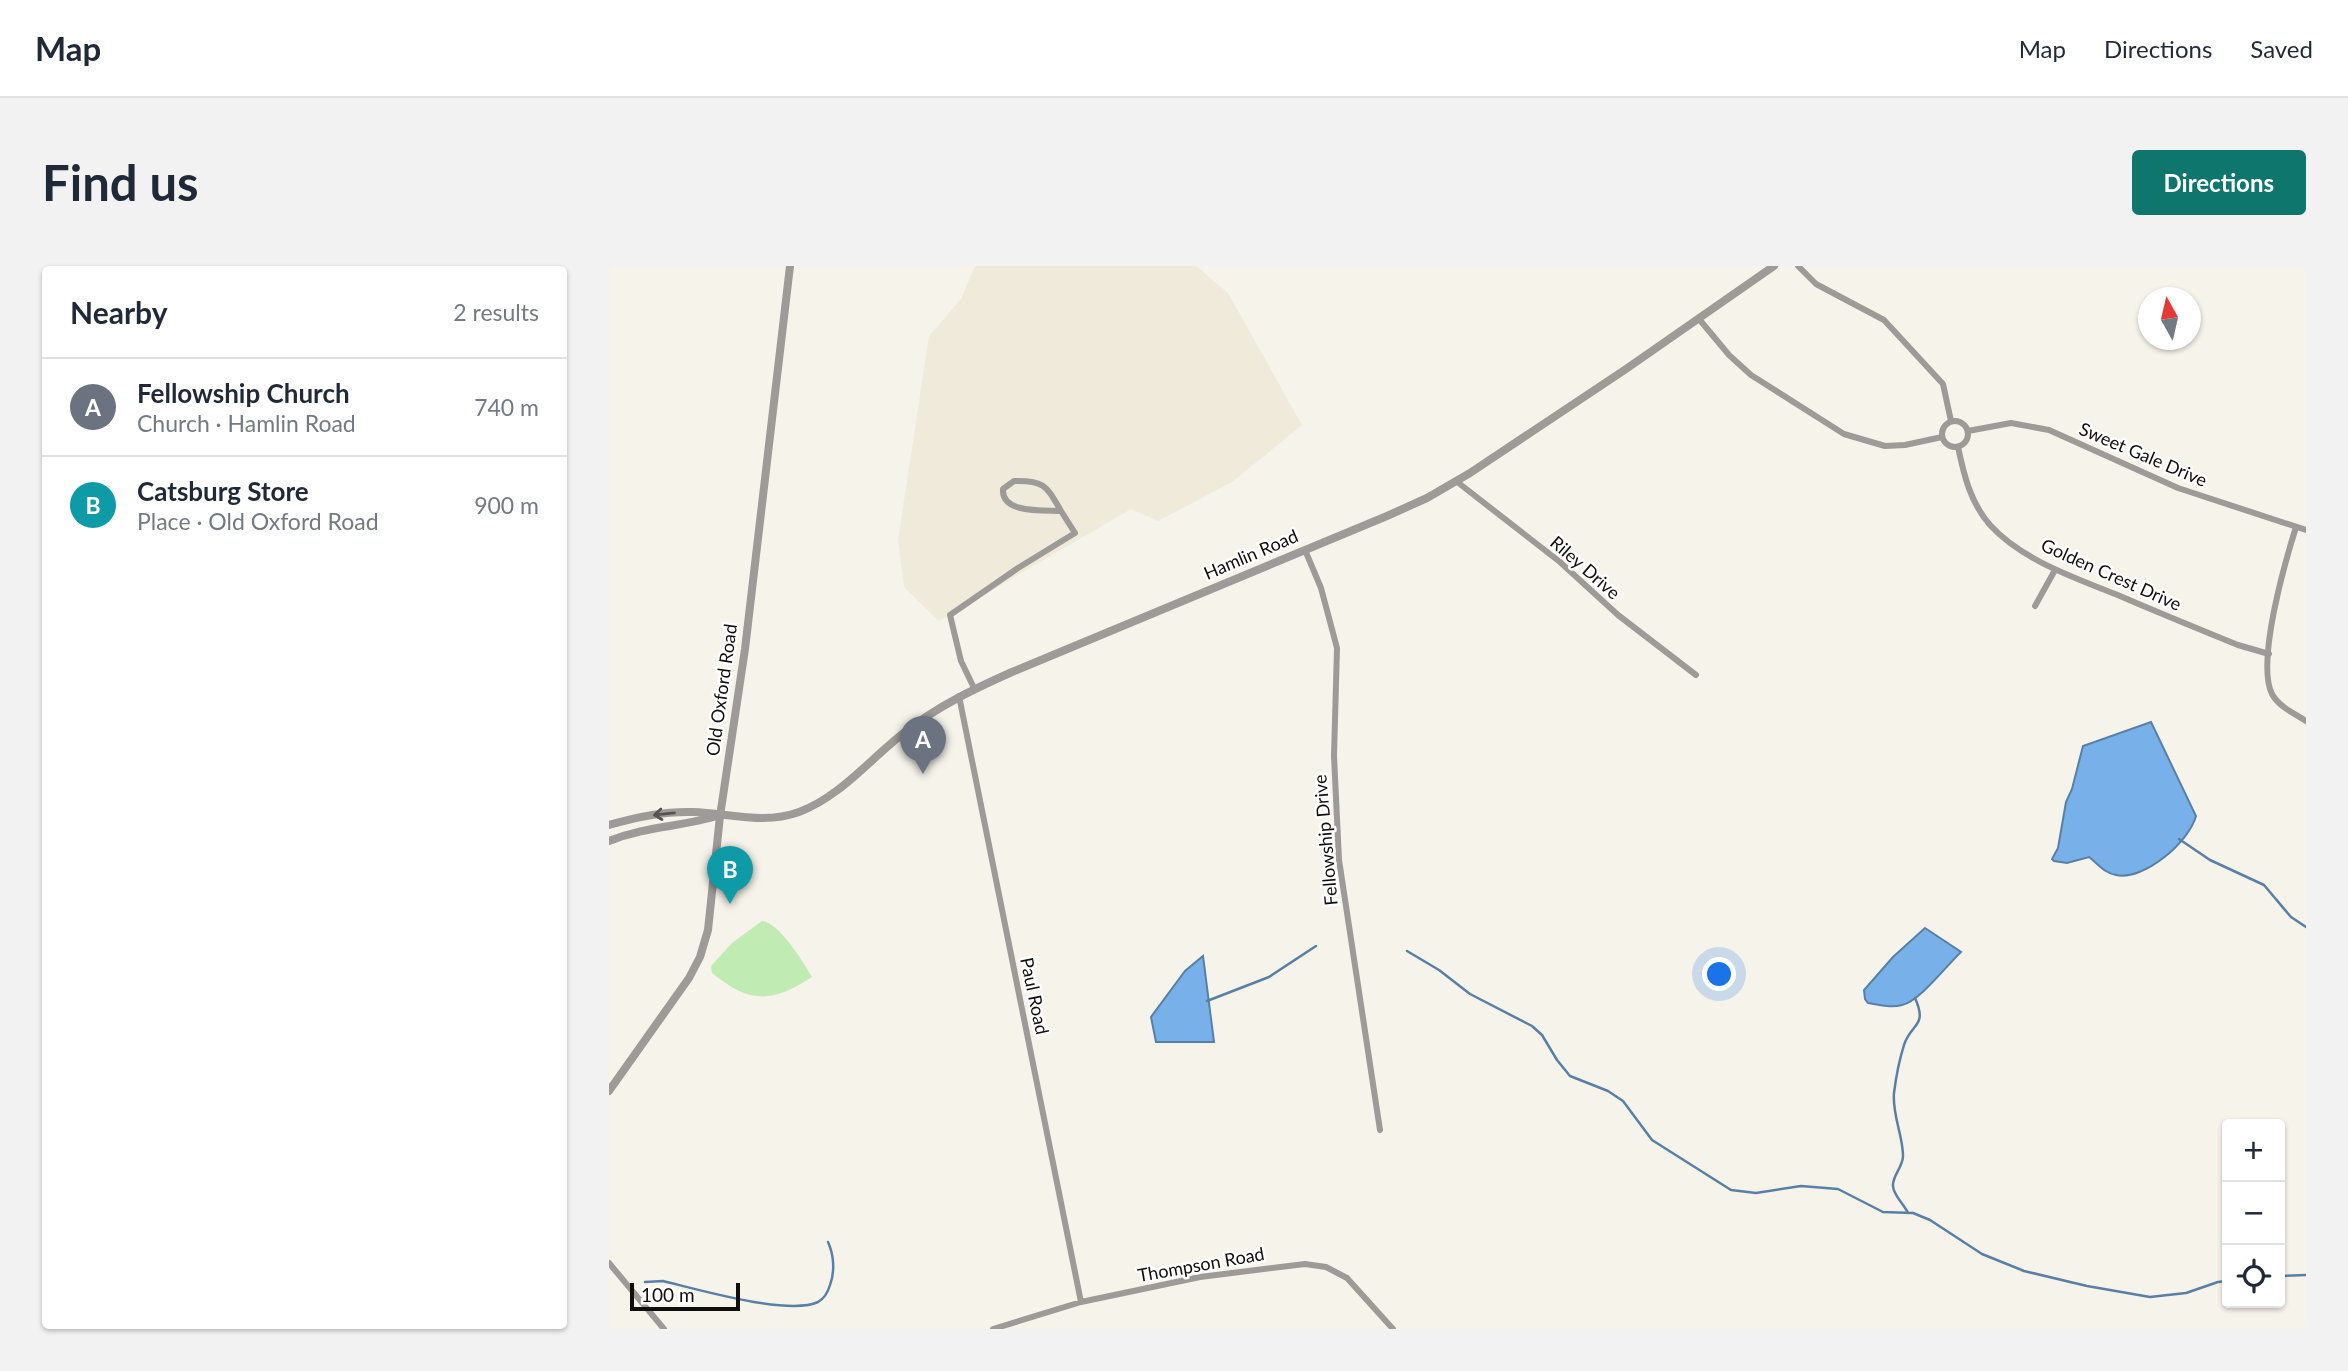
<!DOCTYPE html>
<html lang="en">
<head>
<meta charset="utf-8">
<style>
  :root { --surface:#fff; --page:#f2f2f3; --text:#1f2937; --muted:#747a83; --line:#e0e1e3; --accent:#0f766e }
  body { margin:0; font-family:Lato,sans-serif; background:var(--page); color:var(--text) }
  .controls { position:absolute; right:21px; bottom:21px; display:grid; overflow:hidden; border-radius:7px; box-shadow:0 2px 5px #0004 }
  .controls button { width:63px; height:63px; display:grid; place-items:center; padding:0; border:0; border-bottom:2px solid var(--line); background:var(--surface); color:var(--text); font:35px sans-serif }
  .compass { position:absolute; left:1529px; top:21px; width:63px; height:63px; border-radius:50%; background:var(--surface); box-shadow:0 2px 5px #0004; rotate:352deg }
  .scale { position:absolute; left:21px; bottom:18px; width:110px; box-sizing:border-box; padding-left:7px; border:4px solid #0f0e0b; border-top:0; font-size:19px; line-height:24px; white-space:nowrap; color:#0f0e0b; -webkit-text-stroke:5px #fff; paint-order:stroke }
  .you { position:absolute; left:1111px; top:709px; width:24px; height:24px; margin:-18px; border:5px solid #fff; border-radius:50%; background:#1a73e8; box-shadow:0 0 0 10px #1a73e833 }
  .badge { display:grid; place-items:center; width:46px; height:46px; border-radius:50%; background:var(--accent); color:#fff; font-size:23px; font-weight:700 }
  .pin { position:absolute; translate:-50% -58px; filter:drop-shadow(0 2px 4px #0008) }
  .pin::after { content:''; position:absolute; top:37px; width:24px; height:21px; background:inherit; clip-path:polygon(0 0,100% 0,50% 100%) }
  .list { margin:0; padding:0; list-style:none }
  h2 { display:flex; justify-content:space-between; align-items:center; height:91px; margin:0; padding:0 28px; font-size:30px }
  h2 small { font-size:23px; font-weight:400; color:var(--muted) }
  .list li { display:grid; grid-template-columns:46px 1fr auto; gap:21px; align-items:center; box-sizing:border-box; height:98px; padding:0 28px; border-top:2px solid var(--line) }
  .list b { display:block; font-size:26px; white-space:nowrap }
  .list p { margin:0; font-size:23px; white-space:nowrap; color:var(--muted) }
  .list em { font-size:23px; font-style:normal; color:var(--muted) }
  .icon { flex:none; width:38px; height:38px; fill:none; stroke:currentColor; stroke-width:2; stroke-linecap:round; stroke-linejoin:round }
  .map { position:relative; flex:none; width:1697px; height:1063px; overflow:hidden; border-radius:7px }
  header { display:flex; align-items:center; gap:42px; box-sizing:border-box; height:98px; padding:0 35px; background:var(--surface); border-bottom:2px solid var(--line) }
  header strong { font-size:33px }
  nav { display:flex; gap:38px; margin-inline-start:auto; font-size:24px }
  .intro { display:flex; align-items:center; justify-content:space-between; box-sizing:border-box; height:168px; padding:0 42px }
  h1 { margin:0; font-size:49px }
  .button { padding:18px 32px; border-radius:7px; background:var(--accent); color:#fff; font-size:24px; font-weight:700 }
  main { display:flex; gap:42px; padding:0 42px }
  aside { flex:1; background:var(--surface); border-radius:7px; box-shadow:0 2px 5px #0004 }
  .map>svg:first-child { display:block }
  .built { fill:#efead9 }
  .green { fill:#c0ecb4 }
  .water { fill:#78b1e9; stroke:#5880a6; stroke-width:2 }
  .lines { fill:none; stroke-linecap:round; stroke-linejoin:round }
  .stream { stroke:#5880a6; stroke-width:2.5 }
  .minor { stroke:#9e9a97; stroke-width:6 }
  .tertiary { stroke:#9e9a97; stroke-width:8 }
  .oneway { stroke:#565451 }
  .labels { text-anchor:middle; stroke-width:5; stroke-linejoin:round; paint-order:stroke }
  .street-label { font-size:18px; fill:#0f0e0b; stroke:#fff }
</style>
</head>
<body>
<header>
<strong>Map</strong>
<nav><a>Map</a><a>Directions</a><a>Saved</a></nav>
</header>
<div class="intro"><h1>Find us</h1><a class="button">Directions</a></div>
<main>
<aside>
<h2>Nearby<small>2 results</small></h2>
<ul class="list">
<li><span class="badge" style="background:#6b7280">A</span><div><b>Fellowship Church</b><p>Church · Hamlin Road</p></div><em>740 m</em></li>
<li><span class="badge" style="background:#0f9aa8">B</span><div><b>Catsburg Store</b><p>Place · Old Oxford Road</p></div><em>900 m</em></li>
</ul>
</aside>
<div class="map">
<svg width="1697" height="1063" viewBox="0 0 1697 1063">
  <rect width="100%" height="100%" fill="#f6f3ea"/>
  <!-- built -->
  <path class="built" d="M366,0h221l32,27 74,132 -70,57 -74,39 -27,-12 -192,112 -35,-34 -6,-47 31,-204 32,-37z"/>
  <!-- green -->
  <path class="green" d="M153,655c18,2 41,41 50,56 -40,26 -62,27 -100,-4l-1,-7 21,-23z"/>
  <!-- water -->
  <path class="water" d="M1542,456l45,94c-7,26 -52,65 -80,59 -12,-2 -18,-11 -27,-18l-22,6 -13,-2 -2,-2 6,-11 8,-46 6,-13 11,-43z
    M1316,662l36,24c-15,14 -41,49 -59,53 -11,3 -23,0 -34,-2l-3,-4 -1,-9 29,-33z
    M594,690l11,86h-58l-5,-25 34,-46z"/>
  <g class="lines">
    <!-- stream -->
    <path class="stream" d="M1570,573l31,21 54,25 27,32 15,10
      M798,685l32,19 31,24 62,32 10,9 15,25 13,16 38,15 15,10 29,39 79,50 25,3 45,-7 37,3 45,23 30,1 17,7 52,34 42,17 63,15 63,11 36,-4 32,-11 9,-1
      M598,735l62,-24 47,-31
      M1299,947c-4,-9 -15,-18 -15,-27 -1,-10 10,-19 10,-30 0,-21 -11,-41 -9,-63 2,-16 5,-32 10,-48 7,-22 24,-18 11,-47
      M1671,1010l26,-1
      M36,1016l18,-1c33,8 126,35 155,21 7,-4 10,-10 12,-17 5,-13 4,-30 -2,-43"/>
    <!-- minor -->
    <path class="minor" d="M1189,0l18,18 68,36 59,64 8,37
      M1090,53l30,36 22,20 93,59 41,12 20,-1 37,-8
      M1333 168a13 13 0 1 1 26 0a13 13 0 1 1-26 0Z
      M1359,165l43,-8 38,7 129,58 128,42
      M1349,181c6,28 12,55 32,78 33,36 86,53 130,71 39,17 79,33 118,49l31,9
      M405,215c31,-1 33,6 47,30 -17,-1 -60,3 -58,-22z
      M847,215l104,81 58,53 78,60
      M1687,261c-11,35 -40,135 -24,167 7,13 22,19 34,27
      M696,284l16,38 16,60 -3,108 5,104 41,270
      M1426,340l20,-36
      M365,422l-13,-27 -11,-46 68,-47 57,-35 -14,-22
      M350,430l122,606
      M0,997l55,66
      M384,1063l88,-27 119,-25 105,-13 21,3 21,11 46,51"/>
    <!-- tertiary -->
    <path class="tertiary" d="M0,559c27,-8 56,-14 84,-13 35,1 71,13 106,0 41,-15 72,-54 106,-80 33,-26 69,-43 107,-60l375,-156 40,-18 43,-25 156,-104 148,-103
      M0,575c38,-15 71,-14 108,-25
      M0,825l80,-113 11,-21 8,-27 12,-114 25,-167 45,-383"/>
  </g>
  <!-- one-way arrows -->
  <defs><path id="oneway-shaft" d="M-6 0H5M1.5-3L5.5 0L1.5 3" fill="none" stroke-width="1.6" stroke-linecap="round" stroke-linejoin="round" transform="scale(1.75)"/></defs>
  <use class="oneway" href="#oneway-shaft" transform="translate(55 548) rotate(174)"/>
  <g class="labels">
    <!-- street labels -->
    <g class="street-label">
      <text transform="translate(1534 189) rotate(23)" y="6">Sweet Gale Drive</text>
      <text transform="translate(642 289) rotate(-23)" y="6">Hamlin Road</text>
      <text transform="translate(976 302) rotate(41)" y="6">Riley Drive</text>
      <text transform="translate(1502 309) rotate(24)" y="6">Golden Crest Drive</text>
      <text transform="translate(113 424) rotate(-82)" y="6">Old Oxford Road</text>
      <text transform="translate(717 574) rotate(-95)" y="6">Fellowship Drive</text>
      <text transform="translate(425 730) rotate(78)" y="6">Paul Road</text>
      <text transform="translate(592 999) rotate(-10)" y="6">Thompson Road</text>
    </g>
  </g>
</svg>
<div class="controls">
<button>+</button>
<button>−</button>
<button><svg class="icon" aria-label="locate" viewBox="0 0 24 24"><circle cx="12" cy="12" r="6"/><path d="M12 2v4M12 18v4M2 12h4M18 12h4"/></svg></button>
</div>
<svg class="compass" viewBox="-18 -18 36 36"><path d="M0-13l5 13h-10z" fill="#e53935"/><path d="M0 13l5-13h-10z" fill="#747a83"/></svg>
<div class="scale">100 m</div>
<div class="you"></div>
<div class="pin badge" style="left:314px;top:508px;background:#6b7280">A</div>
<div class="pin badge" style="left:121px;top:638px;background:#0f9aa8">B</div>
</div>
</main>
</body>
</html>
